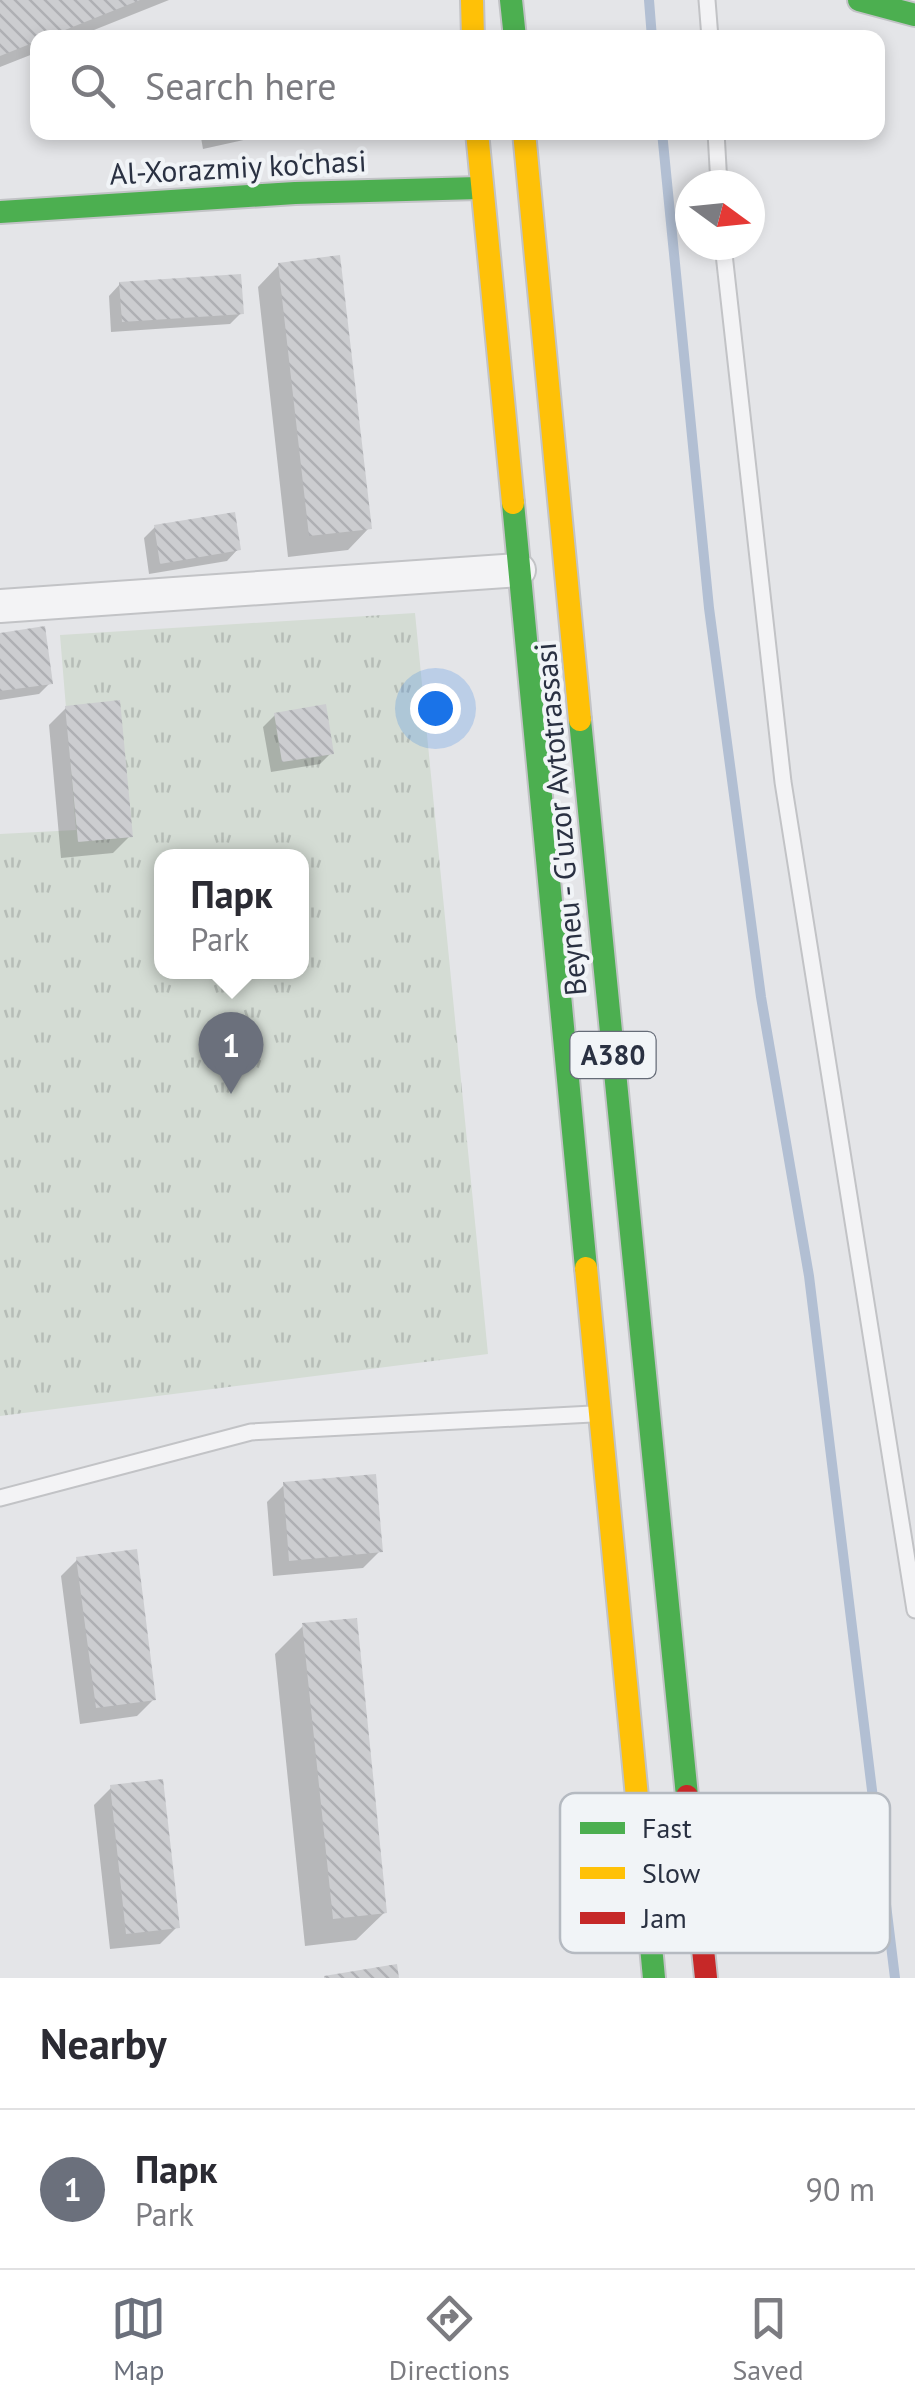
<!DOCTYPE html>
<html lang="en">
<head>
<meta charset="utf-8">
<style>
  :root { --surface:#fff; --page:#f2f2f3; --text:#2b2b33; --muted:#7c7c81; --line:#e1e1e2; --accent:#6b707c }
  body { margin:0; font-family:"PT Sans",sans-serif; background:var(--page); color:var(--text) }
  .compass { position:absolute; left:675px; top:170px; width:90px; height:90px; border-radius:50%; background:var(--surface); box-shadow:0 5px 15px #0003; rotate:105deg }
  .you { position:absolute; left:435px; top:708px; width:35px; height:35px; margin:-25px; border:8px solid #fff; border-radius:50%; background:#1a73e8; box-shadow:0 0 0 15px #1a73e833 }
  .badge { display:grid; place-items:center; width:65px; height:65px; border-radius:50%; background:var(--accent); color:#fff; font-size:32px; font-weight:700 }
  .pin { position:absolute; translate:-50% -82px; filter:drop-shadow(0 2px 5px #0008) }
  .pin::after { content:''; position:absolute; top:52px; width:35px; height:30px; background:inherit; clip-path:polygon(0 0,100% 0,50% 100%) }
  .popup { position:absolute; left:154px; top:849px; width:155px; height:130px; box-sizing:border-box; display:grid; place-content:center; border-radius:20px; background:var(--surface); filter:drop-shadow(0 2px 8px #0005); font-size:32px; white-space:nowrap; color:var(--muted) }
  .popup b { font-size:38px; color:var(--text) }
  .popup::after { content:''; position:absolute; left:50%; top:100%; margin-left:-20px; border:20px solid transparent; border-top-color:var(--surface) }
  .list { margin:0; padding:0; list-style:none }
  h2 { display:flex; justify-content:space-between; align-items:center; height:130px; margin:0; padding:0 40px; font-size:42px }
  h2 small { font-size:32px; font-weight:400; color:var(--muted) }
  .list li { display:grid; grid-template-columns:65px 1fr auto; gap:30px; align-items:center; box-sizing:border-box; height:160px; padding:0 40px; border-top:2px solid var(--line) }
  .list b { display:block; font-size:38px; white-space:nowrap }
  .list p { margin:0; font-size:32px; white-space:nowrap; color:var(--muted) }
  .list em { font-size:32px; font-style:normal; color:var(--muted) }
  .icon { flex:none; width:55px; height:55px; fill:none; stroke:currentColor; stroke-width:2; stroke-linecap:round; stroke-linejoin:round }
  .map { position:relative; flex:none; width:915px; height:1978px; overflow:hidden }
  .search { position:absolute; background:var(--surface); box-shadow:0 5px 15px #0003; left:30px; right:30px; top:30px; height:110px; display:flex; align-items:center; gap:25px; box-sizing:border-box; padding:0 35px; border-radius:20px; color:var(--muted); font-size:38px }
  .sheet { height:290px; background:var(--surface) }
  nav { display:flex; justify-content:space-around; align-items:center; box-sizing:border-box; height:140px; border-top:2px solid var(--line); background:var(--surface); font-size:28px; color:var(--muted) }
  nav a { display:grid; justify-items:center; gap:5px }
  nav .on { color:var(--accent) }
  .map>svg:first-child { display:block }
  .park { fill:url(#park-tufts); fill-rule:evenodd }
  .shadow { fill:#0003 }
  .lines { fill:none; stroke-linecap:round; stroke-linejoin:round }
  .stream { stroke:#b2bfd3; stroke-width:10 }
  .building { fill:url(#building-back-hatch) }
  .lane-casing { stroke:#c2c3c6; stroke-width:19 }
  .street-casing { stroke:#c2c3c6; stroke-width:36 }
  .fast-casing { stroke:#c2c3c6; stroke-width:26 }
  .slow-casing { stroke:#c2c3c6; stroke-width:26 }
  .jam-casing { stroke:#c2c3c6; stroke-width:26 }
  .lane { stroke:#f3f3f5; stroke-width:15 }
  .street { stroke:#f3f3f5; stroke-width:32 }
  .fast { stroke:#4caf50; stroke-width:22 }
  .slow { stroke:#ffc107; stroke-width:22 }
  .jam { stroke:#c62828; stroke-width:22 }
  .labels { text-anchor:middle; stroke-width:8; stroke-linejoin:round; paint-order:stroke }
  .shield { fill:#f1f4f7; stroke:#666c78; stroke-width:2.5 }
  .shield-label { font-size:28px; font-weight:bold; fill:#2a3142 }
  .street-label { font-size:30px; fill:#2a3142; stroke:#f1f4f7 }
  .key { fill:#f1f4f7; stroke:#b5bac1; stroke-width:2.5 }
  .key-label { font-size:28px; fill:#2a3142 }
</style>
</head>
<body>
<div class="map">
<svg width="915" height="1978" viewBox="0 0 915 1978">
  <defs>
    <pattern id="park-tufts" width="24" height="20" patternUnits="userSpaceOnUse" patternTransform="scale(2.5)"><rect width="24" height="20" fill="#d4dcd4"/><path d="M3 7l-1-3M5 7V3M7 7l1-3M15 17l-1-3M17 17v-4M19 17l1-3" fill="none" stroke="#b6bdb7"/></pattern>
    <pattern id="building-back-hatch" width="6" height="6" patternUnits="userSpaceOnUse" patternTransform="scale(2.5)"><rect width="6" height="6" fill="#cccdd0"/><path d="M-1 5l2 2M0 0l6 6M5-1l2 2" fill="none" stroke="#afb0b4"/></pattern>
  </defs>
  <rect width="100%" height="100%" fill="#e4e5e8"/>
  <!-- park -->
  <path class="park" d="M415,613l73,741 -488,62v-582l76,-4 -16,-195zM161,856h140v116h-140z"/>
  <!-- shadow -->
  <path class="shadow" d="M0,0h169l-95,38h-36v14l-38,15z
    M200,132h80l-77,17z
    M279,265l90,263 -21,22 -60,7 -30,-270z
    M120,284l121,29 -11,11 -119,8 -2,-36z
    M155,527l83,22 -11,12 -78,13 -5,-36z
    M0,636l50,47 -11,11 -39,6z
    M66,708l64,128 -17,17 -52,5 -12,-133z
    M275,715l56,38 -11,11 -49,8 -8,-45z
    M284,1485l96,66 -17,17 -90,8 -6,-74z
    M78,1559l76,140 -17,17 -57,8 -19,-148z
    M303,1626l82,286 -29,28 -51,6 -30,-292z
    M111,1788l66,139 -17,17 -50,5 -16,-144z"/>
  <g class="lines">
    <!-- stream -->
    <path class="stream" d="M649,0l3,38
      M662,132l47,476 52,389 48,279 86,702"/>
  </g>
  <!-- building -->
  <path class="building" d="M0,0h140l-140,56z
    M213,132h25v2l-24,5z
    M340,255l32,274 -63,7 -31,-273z
    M241,274l3,40 -122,8 -3,-40z
    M235,512l6,38 -81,14 -6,-39z
    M45,626l8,58 -53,7v-58z
    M120,700l13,137 -55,5 -13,-136z
    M326,704l8,50 -52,8 -8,-49z
    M376,1474l7,78 -94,9 -6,-79z
    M137,1549l19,151 -60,8 -20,-151z
    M357,1618l30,295 -54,6 -31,-296z
    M163,1779l17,149 -54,6 -16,-149z
    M397,1964l2,14h-75v-2z"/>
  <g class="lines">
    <!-- lane casing -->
    <g class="lane-casing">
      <path id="lane" d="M707,0l3,38
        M716,132l3,53
        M723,245l60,537 132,828
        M0,1498l251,-66 341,-18"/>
    </g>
    <!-- street casing -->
    <g class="street-casing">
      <path id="street" d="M0,606l519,-36"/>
    </g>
    <!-- fast casing -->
    <g class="fast-casing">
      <path id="fast" d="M511,0l4,38
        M859,0l56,15
        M0,212l295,-19 184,-5
        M513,503l73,765
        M580,720l107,1076
        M639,1818l15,160"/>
    </g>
    <!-- slow casing -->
    <g class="slow-casing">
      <path id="slow" d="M472,0l1,38
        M477,132l36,371
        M524,132l56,588
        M586,1268l53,550"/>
    </g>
    <!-- jam casing -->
    <g class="jam-casing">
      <path id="jam" d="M687,1796l19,182"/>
    </g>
    <!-- lane -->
    <use href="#lane" class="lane"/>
    <!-- street -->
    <use href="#street" class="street"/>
    <!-- fast -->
    <use href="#fast" class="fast"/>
    <!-- slow -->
    <use href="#slow" class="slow"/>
    <!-- jam -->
    <use href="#jam" class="jam"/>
  </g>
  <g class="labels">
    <!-- shield labels -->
    <rect class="shield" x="570.5" y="1032" width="85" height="46" rx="8"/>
    <g class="shield-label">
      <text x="613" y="1065">A380</text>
    </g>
    <!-- street labels -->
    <g class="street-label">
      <text transform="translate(238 168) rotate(-3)" y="10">Al-Xorazmiy ko'chasi</text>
      <text transform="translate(561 819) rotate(-95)" y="10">Beyneu - G'uzor Avtotrassasi</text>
    </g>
  </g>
  <!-- legend -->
  <rect x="560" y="1793" width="330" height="160" rx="15" class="key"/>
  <rect x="580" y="1822" width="45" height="12" fill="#4caf50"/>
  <rect x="580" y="1867" width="45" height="12" fill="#ffc107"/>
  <rect x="580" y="1912" width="45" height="12" fill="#c62828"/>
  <g class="key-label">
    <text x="642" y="1838">Fast</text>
    <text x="642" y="1883">Slow</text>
    <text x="642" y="1928">Jam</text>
  </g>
</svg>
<svg class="compass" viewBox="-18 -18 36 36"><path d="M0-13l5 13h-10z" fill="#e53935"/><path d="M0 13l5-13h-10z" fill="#7c7c81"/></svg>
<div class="you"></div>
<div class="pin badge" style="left:231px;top:1094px">1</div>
<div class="popup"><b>Парк</b>Park</div>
<div class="search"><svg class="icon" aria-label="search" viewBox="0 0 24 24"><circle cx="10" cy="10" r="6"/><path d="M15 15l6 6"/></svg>Search here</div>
</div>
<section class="sheet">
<h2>Nearby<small></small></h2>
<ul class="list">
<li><span class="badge">1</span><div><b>Парк</b><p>Park</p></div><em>90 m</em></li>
</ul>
</section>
<nav>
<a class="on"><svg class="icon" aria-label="map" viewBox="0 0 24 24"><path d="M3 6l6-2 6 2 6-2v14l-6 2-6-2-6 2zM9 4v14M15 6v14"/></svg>Map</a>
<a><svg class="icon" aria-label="directions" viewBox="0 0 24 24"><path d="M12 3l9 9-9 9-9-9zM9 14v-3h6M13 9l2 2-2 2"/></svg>Directions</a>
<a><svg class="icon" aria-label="saved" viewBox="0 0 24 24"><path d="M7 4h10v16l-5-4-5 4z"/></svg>Saved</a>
</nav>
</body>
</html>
